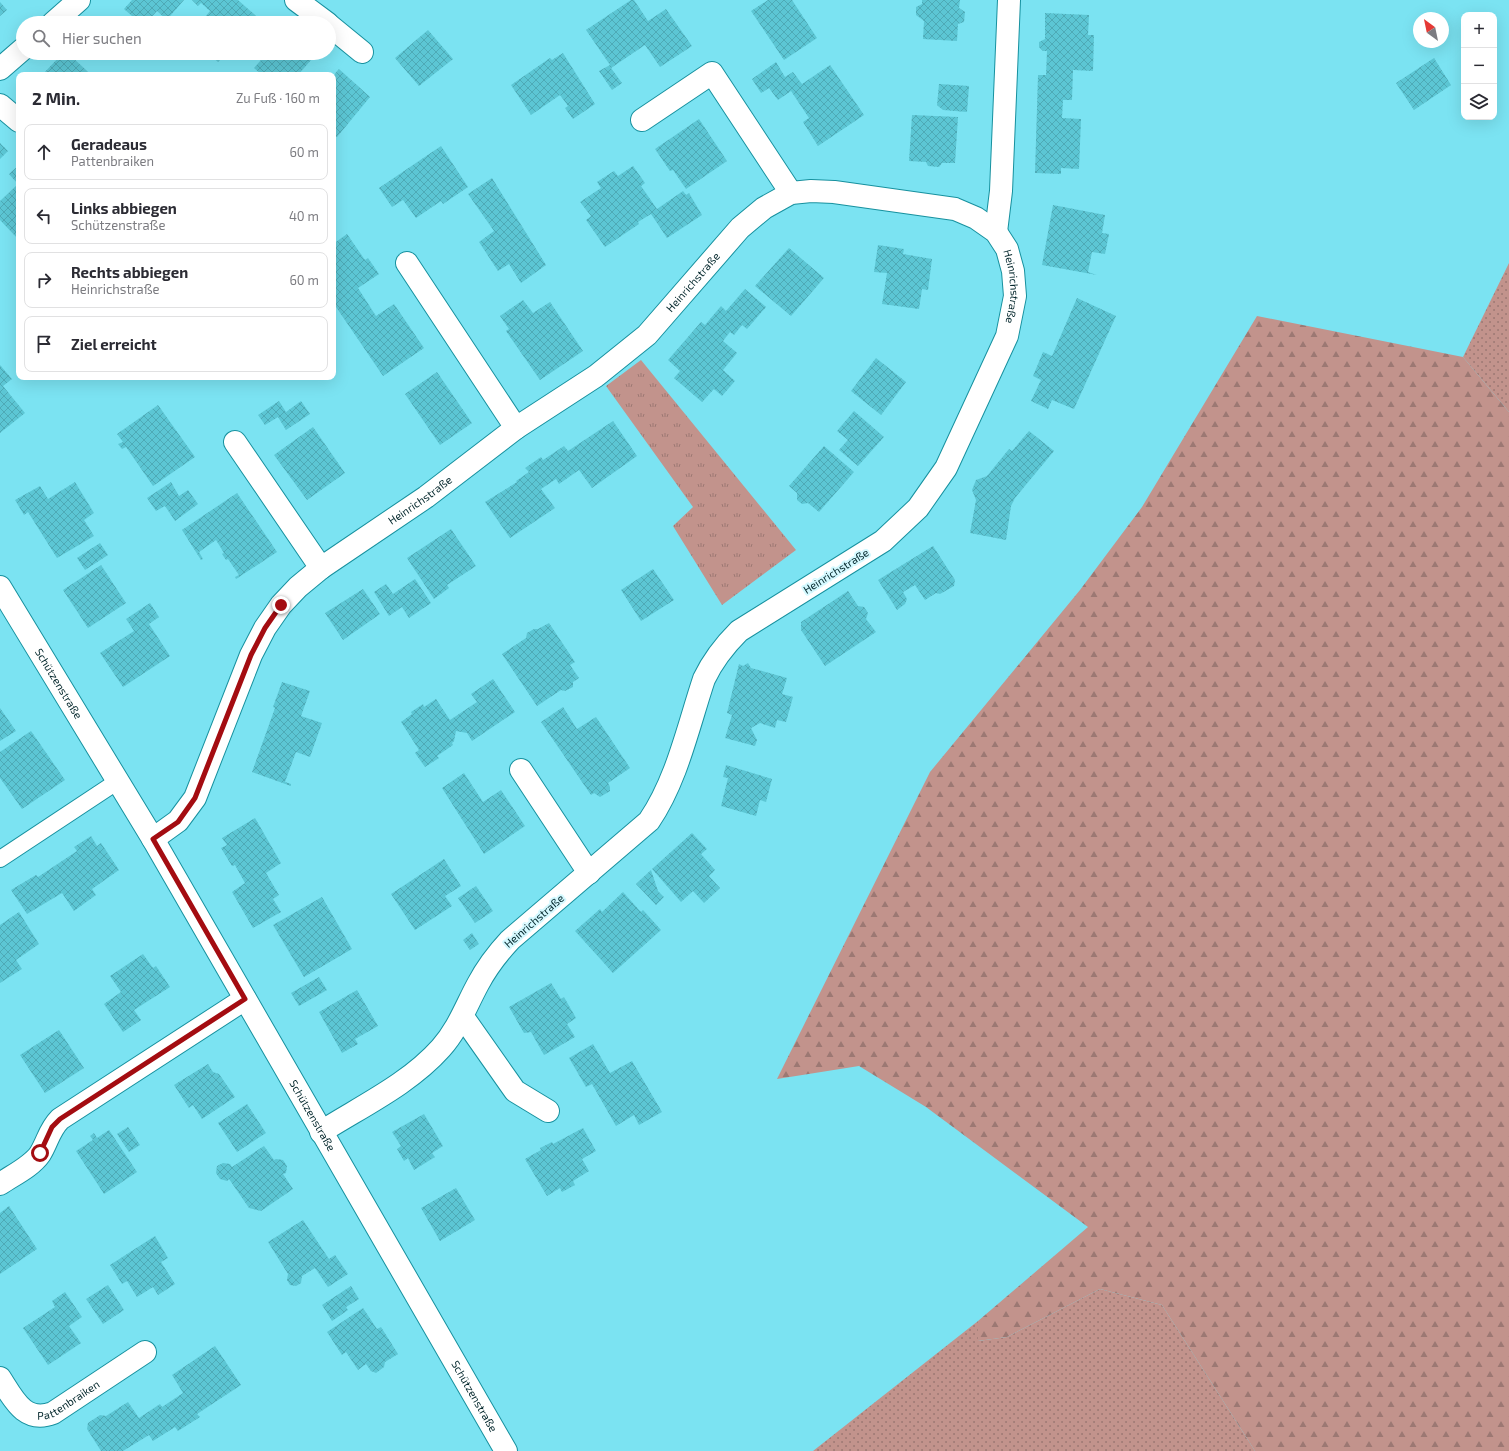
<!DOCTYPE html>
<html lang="de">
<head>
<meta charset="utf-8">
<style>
  :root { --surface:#fff; --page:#f2f2f3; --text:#2b2b33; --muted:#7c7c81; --line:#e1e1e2 }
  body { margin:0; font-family:"Exo 2",sans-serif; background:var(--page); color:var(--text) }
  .controls { position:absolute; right:12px; top:12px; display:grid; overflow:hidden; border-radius:8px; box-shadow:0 4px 16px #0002 }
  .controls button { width:36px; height:36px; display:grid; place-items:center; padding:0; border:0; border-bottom:1px solid var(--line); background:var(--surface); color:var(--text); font:20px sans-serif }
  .compass { position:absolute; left:1413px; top:12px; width:36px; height:36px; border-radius:50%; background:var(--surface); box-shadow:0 4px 16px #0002; rotate:327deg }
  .stop { position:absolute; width:12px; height:12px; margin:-9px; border:3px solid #a40c11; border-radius:50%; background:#fff }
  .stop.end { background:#a40c11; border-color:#fff; box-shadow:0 1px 4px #0008 }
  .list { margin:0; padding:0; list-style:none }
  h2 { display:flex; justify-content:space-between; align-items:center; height:52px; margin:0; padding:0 16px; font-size:17px }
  h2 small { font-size:13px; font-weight:400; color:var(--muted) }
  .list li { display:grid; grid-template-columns:26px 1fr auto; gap:12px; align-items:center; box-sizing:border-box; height:56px; margin:0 8px 8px; padding:0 8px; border:1px solid var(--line); border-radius:8px }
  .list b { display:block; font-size:15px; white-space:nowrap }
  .list p { margin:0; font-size:13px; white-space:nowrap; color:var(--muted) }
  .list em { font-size:13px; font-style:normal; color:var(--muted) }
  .icon { flex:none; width:22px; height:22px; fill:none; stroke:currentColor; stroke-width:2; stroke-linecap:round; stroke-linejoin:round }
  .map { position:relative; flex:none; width:1509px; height:1451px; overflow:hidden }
  .search { position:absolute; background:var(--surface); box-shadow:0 4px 16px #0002; left:16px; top:16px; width:320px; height:44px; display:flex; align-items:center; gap:10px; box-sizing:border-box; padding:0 14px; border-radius:22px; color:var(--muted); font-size:15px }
  .panel { position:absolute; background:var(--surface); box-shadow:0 4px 16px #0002; left:16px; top:72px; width:320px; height:308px; border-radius:8px }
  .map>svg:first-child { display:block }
  .grass { fill:url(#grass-dots) }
  .forest { fill:url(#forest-firs) }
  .park { fill:url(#park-tufts) }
  .building { fill:url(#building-cross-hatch) }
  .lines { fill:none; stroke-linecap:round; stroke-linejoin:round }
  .lane-casing { stroke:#17919f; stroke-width:18 }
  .street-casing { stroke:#17919f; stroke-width:24 }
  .lane { stroke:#fff; stroke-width:16 }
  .street { stroke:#fff; stroke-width:22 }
  .route { stroke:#a40c11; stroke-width:5 }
  .labels { text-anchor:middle; stroke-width:4; stroke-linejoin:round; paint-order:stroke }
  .street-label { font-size:11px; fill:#05282d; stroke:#d4f9ff }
</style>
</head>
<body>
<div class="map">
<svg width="1509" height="1451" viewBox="0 0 1509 1451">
  <defs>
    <pattern id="grass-dots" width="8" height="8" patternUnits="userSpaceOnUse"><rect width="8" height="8" fill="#c2938c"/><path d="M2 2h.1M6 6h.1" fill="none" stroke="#9c7873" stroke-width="1.8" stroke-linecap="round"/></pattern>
    <pattern id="forest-firs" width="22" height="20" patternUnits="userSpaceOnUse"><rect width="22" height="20" fill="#c2938c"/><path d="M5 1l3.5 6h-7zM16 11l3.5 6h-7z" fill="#9c7873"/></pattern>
    <pattern id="park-tufts" width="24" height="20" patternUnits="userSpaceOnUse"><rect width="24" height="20" fill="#c2938c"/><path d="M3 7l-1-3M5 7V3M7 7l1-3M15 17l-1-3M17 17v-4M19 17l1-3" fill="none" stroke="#9c7873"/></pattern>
    <pattern id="building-cross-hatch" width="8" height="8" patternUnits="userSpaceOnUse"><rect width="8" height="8" fill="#5cc6d4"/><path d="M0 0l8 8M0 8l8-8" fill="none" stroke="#4eaab6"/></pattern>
  </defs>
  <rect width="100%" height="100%" fill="#7be3f2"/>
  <!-- grass -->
  <path class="grass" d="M1509,263v149l-46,-55z
    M1100,1289l62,16 93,146h-442l165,-130v20l29,-4z"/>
  <!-- forest -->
  <path class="forest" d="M1257,316l206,41 46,55v1039h-254l-93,-146 -62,-16 -93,48 -29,4v-20l110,-94 -162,-120 -67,-41 -82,13 153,-307 150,-182 62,-83z"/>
  <!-- park -->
  <path class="park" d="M641,360l155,190 -74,55 -49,-79 20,-19 -87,-121z"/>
  <!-- building -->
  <path class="building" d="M132,0h52l-20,23 -1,-1 3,-3 -9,-8 -11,12h-6l-16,-14z
    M192,0h46l19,17 -5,6h-52l10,-12 -9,-8 -3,3z
    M631,0h3l14,21 18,-12 26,37 -32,21 -15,-22 -34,23 11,15 -10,7 -13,-19 11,-6 -24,-35z
    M768,0h24l25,38 -33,22 -33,-49z
    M922,0h38l-1,8 6,4 -1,10 -6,2 -1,17 -34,-2 1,-18 -8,-6v-8l6,-3z
    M0,2l7,8 -7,6z
    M1045,13l44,2 -1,20h6l-1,36 -20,-1 -1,30h-9l-1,18 19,1 -2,50 -18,-1v6l-26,-1 3,-98h8l1,-24h-4l-4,-4v-5l6,-3z
    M428,30l25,29 -34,27 -24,-28z
    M63,53h5l23,22h-49z
    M208,53h18l-8,9z
    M267,53h36l8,7 -13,15h-36l-8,-7z
    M563,53l32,51 -22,15 -8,-11 3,-2 -8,-11 -29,20 -20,-30 39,-27 2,2z
    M1434,58l17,27 -37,25 -18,-27z
    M776,62l9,15 8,-5 9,12 28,-19 34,50 -46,31 -15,-24 6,-4 -18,-27 -13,9 -9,-12 -8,5 -9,-14z
    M339,69l31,28 -33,40 -4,-3v-58z
    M939,84l30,2 -2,26 -24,-2 -6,-5z
    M912,115l46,2 -3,46h-13l-3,4 -11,-1 -2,-4 -17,-1z
    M699,119l28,42 -41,28 -13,-19 -3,1 -15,-22z
    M0,143l8,8 -8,8z
    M441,146l27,41 -25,17 -2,-3 -25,17 -13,-18 -11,7 -13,-19z
    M19,165v73l-1,1 -18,-19v-19l18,-17 -9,-10z
    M633,166l12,17 -4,3 16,23 26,-18 3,4 3,-2 13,22 -35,23 -16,-24 -13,8 1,2 -34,23 -19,-27 5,-4 -11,-14 21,-14 -4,-6 17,-11 4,5z
    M492,178l54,87 -25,18 -12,-19 -11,7 -19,-29 15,-11 -26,-37z
    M1053,205l52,10 -3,18 7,1 -4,20 -13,-2 -4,20 9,3 -55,-10z
    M347,234l18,26 3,-2 11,16 -21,14 18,28 18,-12 30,44 -41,28 -49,-72 -1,-60z
    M878,245l26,4 -1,5 29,5 -4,31 -6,-1 -3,20 -37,-5 5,-31 -13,-1z
    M789,248l35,30 -33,38 -36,-30z
    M745,289l21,18 -19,22 -5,-4 -8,10 -4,-3 -7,9 14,12 -14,17 12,11 -13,15 -8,-7 -12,13 -28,-24 6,-7 -12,-11 33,-38 4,3 16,-19 5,5z
    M1077,298l39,18 -42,93 -22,-9 -4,9 -17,-8 10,-21 -8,-4 10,-24 9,4z
    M523,300l10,13 17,-11 33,49 -43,29 -34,-49 3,-2 -9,-13z
    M876,358l30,24 -25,33 -30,-24z
    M0,365l12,14 -9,7 22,27 -25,20z
    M437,372l35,51 -32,22 -35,-51z
    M279,401l7,11 15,-11 9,13 -24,16 -8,-13 -13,8 -7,-10z
    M158,405l37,52 -42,29 -27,-39 -4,2 -4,-5 5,-2 -6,-8z
    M854,411l30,26 -26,29 -19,-16 9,-10 -11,-9z
    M613,421l24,35 -45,32 -13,-18 -20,14 -3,-5 -15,10 14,19 -45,30 -25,-36 32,-20 -1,-1 13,-9 -4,-4 16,-11 2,3 21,-14 4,5z
    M313,427l32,46 -38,27 -33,-45z
    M1029,431l25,20 -39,47 -4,8 -5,34 -36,-7 6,-33 -4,-10 4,-10 11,-4 22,-27 3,2z
    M824,446l30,26 -35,40 -11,-9 -6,1 -5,-4v-7l-8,-7z
    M75,482l19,31 -10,7 10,16 -37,22 -29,-46 -4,3 -9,-15 25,-14 8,13z
    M171,482l8,14 9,-6 10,14 -23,17 -10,-15 -9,5 -9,-13z
    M237,493l40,59 -41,27 -1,-2 4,-2 -11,-16 -2,1 -4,-6 2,-1 -8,-13 -17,12 4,7 -2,1 -19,-30z
    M451,529l25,37 -29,19 2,3 -15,11 -27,-41z
    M100,543l8,12 -23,15 -8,-12z
    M933,546l22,34 -1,6 -14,8 -4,-1 -11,7 -10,-15 -12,7 4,7 -2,5 -8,6 -19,-30z
    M101,565l25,38 -38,25 -25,-38z
    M653,569l21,31 -33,21 -20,-31z
    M415,579l16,24 -22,15 -7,-11 -13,9 -15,-24 12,-8 7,10z
    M363,589l17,25 -37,26 -18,-27z
    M848,591l10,15 6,1 4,6 -2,6 10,13 -51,34 -24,-36v-8z
    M150,603l9,14 -10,7 21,32 -47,31 -23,-34 34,-22 -8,-12z
    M549,623l26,39 -5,3 9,13 -6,4v5l-8,4 -4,-1 -24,16 -35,-52 24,-16 1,-5 7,-4h4z
    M748,663l3,5 36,10 -5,16 11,3 -7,25 -9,-2 -2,8 -15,-5 -9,5 6,12 -2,6 -30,-8 7,-23 -5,-2 12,-49 4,2z
    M493,679l22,33 -43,29 -5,-8 -11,-2 -2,10 -2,2 1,2 -16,11 2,2 -14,9 -10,-14 4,-3 -18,-28 11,-8 -1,-2 12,-8 1,3 12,-8 14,21 27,-18 -6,-8z
    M282,682l28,9 -9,25 21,7 -12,34 -14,-5 -11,30 6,2v2l-39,-14 23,-64 -2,-1z
    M563,707l14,22 19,-12 34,51 -22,15 2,4v4l-10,6 -6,-4 -3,2 -50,-73z
    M0,708l16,23 -16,10z
    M31,731l34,49 -43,29 -22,-31v-26z
    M726,765l46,14 -6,23 -6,-2 -4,16 -35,-10 7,-28 -5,-1z
    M464,773l19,29 18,-12 24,36 -41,28 -42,-66z
    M255,818l26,45 -15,10 13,22 -6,4 8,13 -28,16 -21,-36 13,-9 -10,-18 -3,1 -11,-18 6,-3 -5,-7z
    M692,833l15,16 -6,5 14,16 -6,6 11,12 -16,15 -11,-12 -12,11 -29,-33z
    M91,836l6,10 4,-3 18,27 -27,19 4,6 -22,16 -12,-18 -35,21 -16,-24 25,-15 2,2 39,-26 -3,-4z
    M444,859l17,27 -16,10 7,10 -37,24 -24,-36z
    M651,870l7,21 6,6 -8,8 -20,-21z
    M476,886l17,25 -18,12 -17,-25z
    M623,892l18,20 2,-2 18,20 -48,43 -38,-42 25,-22 2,3z
    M322,897l30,52 -48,28 -31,-52z
    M19,912l20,32 -23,16 6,9 -22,14v-58z
    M472,933l7,11 -9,6 -7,-10z
    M143,954l10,14 3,-2 14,21 -36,23 7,10 -18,12 -19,-28 17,-12 -11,-16z
    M319,977l8,13 -28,16 -8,-13z
    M551,983l10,16 3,-2 12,21 -9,6 8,13 -31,18 -13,-23 -7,1 -15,-26z
    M357,990l21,36 -23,13 3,5 -16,9 -23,-41z
    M59,1030l25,38 -39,25 -25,-38z
    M593,1044l17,29 22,-12 30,51 -23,13 -5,-10 -18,11 -24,-42 -6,3 -17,-29z
    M208,1064l5,8 6,2 16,23 -33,22 -9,-14 -4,3 -15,-23z
    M247,1104l19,29 -29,19 -19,-29z
    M424,1114l19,32 -11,7 3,4 -21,13 -6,-12 -4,3 -7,-12 4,-3 -9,-14z
    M128,1127l12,18 -11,7 -12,-18z
    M583,1128l13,23 -14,8 7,12 -16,10 2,4 -13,7 -2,-4 -13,8 -22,-37 16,-9 -1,-2 12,-6 1,2z
    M109,1130l28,42 -33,22 -28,-43 17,-11 -3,-4 4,-3 3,5z
    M264,1146l10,14 2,-1 7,1 4,6 -1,7 -3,1 10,15 -32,22 -12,-3 -20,-29 -2,2 -7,-2 -4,-6 1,-7 6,-3 7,1 2,3z
    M456,1188l19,32 -35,21 -19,-33z
    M9,1206l28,43 -37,25v-61z
    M303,1220l26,39 6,-4 13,19 -20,13 -13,-19 -13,8 -1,7 -5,3 -6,-1 -3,-5 1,-6 -20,-32z
    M155,1236l13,22 -7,4 14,22 -17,11 -5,-8 -16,10 -10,-16 -5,3 -12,-19z
    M108,1285l16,25 -21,14 -17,-25z
    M351,1286l8,13 -13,8 2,3 -16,11 -10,-16z
    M65,1292l17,25 -13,9 12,17 -33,22 -25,-37 32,-21 -3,-6z
    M363,1308l14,21 4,-2 17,27 -13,8 -1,5 -8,6 -5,-2 -5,-7 -8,6 -12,-18 -4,3 -15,-23z
    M215,1346l26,39 -44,29 3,3 -22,14 -3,-4 -22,14 -4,-6 -26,16h-22l-14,-22 1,-6 12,-8 6,1 22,-14 11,16 21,-14 2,3 21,-14 -11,-18z"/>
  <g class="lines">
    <!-- lane casing -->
    <g class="lane-casing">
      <path id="lane" d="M0,859l118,-78"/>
    </g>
    <!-- street casing -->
    <g class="street-casing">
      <g id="street">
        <path d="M296,0l31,23"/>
        <path d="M53,23l26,-23"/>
        <path d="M329,25l33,27"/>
        <path d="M0,69l23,-20"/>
        <path d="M0,105l19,16"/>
        <path d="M642,120l70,-47 79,120"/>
        <path d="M996,232l5,-41 8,-191"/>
        <path d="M407,263l109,165"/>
        <path d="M235,442l86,126"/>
        <path id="s1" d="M0,587l153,252 353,612"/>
        <path d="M521,770l68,103"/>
        <path id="s2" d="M153,839l25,-18 17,-23 56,-143 14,-27 16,-23 17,-18 23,-19 105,-71 90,-69 80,-52 51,-41 93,-107 24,-20 27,-15 20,-2 23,1 121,17 21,9 20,14 11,17 6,22 2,25 -8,40 -61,132 -28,40 -35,33 -144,90c-15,15 -26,29 -35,48 -16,48 -27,101 -55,142l-139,119c-13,14 -23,27 -32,44 -12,22 -20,45 -37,64 -32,36 -79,58 -120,84"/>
        <path d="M463,1017l52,74 33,20"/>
        <path d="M0,1184c13,-9 31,-17 40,-30 8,-13 9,-24 20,-35l185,-120"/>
        <path id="s3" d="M0,1378c13,20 24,46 53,35l92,-61"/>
      </g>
    </g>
    <!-- lane -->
    <use href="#lane" class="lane"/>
    <!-- street -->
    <use href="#street" class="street"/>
  </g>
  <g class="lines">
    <!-- route -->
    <path class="route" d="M40,1153l12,-26 8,-8 185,-120 -92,-160 25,-17 17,-24 56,-143 14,-27 16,-23"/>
  </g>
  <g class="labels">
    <!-- street labels -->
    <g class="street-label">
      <text dy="4" stroke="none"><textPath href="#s2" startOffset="797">Heinrichstraße</textPath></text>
      <text dy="4" stroke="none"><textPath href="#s2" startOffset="1202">Heinrichstraße</textPath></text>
      <text dy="4" stroke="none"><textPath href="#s2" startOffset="446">Heinrichstraße</textPath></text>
      <text transform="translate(836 571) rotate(-32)" y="4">Heinrichstraße</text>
      <text dy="4" stroke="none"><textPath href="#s1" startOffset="113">Schützenstraße</textPath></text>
      <text transform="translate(534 921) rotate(-41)" y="4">Heinrichstraße</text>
      <text dy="4" stroke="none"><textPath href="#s1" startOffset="614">Schützenstraße</textPath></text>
      <text dy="4" stroke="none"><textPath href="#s3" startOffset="90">Pattenbraiken</textPath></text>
      <text dy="4" stroke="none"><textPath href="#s1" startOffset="938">Schützenstraße</textPath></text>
    </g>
  </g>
</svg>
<div class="controls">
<button>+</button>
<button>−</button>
<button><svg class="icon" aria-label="layers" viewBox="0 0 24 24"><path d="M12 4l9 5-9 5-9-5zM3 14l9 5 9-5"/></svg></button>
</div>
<svg class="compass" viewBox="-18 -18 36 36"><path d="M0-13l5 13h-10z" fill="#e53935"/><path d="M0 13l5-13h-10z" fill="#7c7c81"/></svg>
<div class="stop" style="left:40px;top:1153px"></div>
<div class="stop end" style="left:281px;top:605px"></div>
<div class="search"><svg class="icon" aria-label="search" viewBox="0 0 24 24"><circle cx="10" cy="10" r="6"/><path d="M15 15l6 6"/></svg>Hier suchen</div>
<section class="panel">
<h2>2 Min.<small>Zu Fuß · 160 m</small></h2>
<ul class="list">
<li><svg class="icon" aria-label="ahead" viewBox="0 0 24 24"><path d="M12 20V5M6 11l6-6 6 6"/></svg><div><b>Geradeaus</b><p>Pattenbraiken</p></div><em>60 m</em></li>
<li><svg class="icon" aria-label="left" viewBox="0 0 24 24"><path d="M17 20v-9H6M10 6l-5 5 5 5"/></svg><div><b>Links abbiegen</b><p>Schützenstraße</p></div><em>40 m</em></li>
<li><svg class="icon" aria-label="right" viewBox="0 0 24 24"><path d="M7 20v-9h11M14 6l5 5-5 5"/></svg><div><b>Rechts abbiegen</b><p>Heinrichstraße</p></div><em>60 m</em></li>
<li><svg class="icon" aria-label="arrive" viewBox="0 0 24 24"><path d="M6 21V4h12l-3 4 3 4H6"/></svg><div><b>Ziel erreicht</b></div></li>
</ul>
</section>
</div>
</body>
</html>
